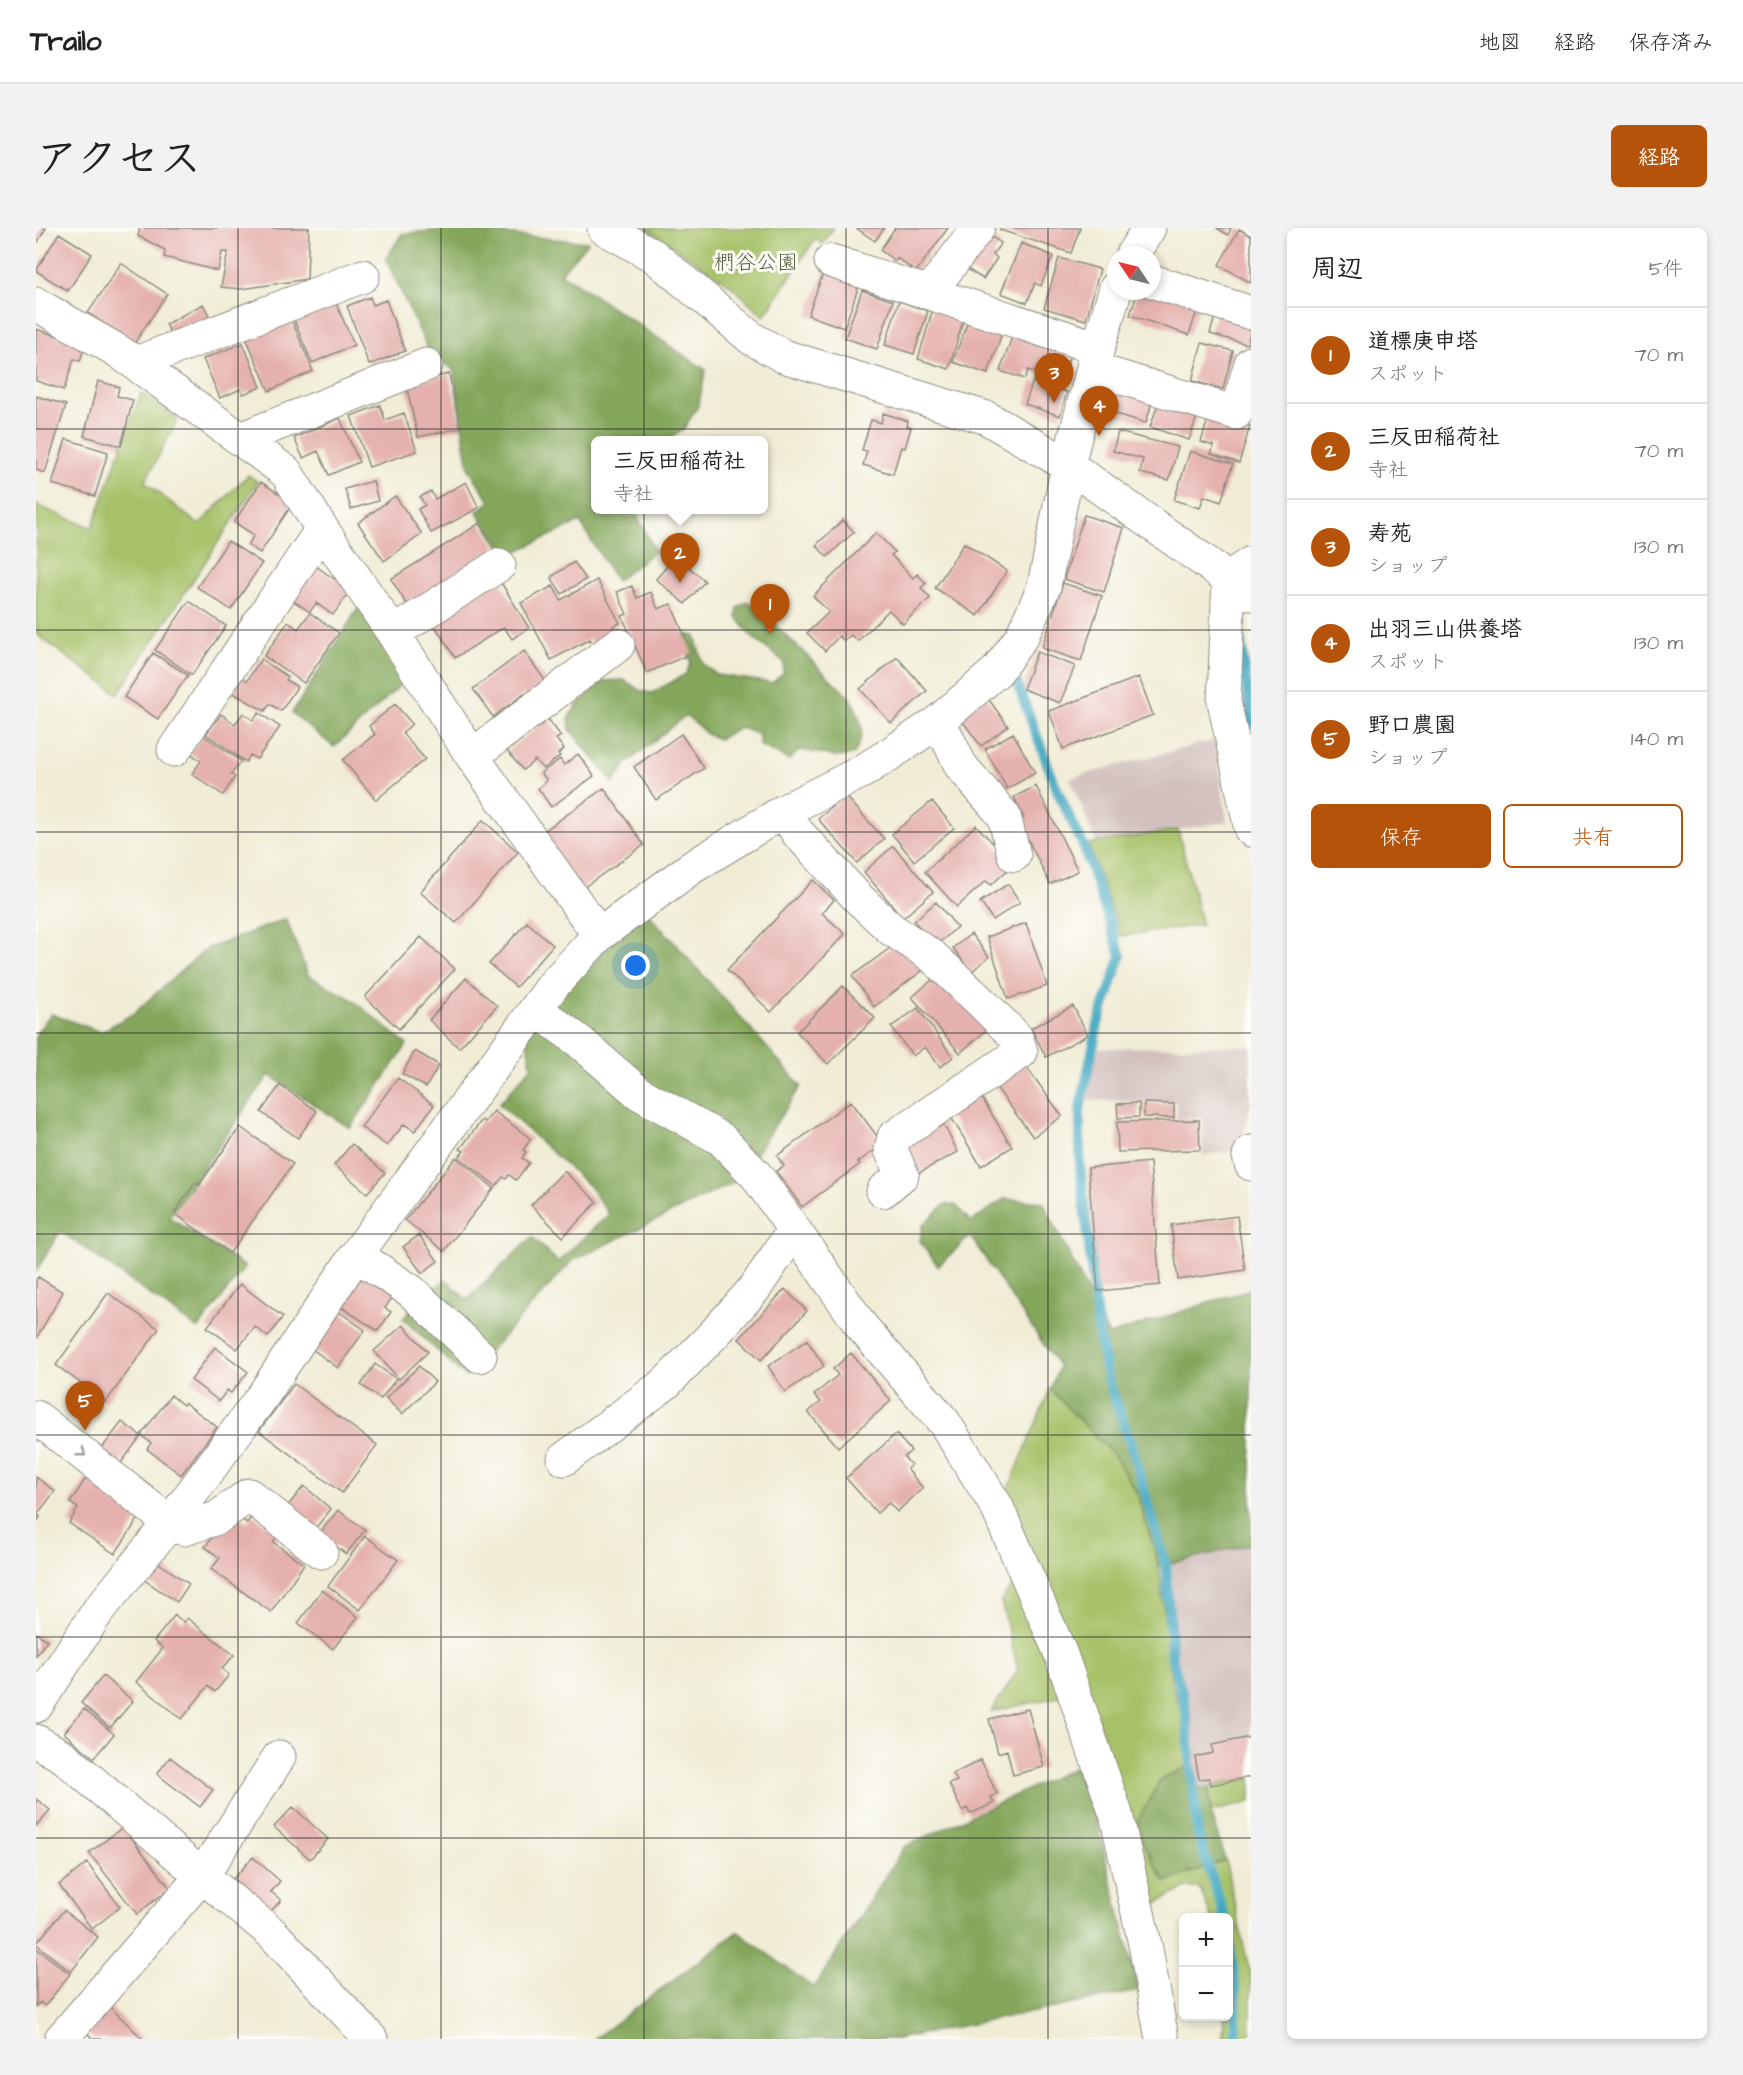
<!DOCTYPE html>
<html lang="ja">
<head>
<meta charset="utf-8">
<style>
  :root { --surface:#fff; --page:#f2f2f2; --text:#202124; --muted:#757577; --line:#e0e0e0; --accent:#b45309 }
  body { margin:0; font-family:"Architects Daughter","Klee One",sans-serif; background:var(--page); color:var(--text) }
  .controls { position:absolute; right:18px; bottom:18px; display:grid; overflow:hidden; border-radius:9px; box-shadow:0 3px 9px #0003 }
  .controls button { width:54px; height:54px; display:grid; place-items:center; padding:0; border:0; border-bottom:2px solid var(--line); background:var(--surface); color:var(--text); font:30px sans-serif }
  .compass { position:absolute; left:1071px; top:18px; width:54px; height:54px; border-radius:50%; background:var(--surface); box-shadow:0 3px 9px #0003; rotate:305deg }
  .you { position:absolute; left:600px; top:738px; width:21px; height:21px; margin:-15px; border:4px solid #fff; border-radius:50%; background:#1a73e8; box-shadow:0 0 0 9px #1a73e833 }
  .badge { display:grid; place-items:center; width:39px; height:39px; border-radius:50%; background:var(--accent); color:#fff; font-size:20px; font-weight:700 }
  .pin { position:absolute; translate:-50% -50px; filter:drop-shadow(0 2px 3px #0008) }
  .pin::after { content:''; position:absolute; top:32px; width:21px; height:18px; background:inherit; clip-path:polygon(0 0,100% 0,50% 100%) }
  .popup { position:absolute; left:555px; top:208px; width:177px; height:78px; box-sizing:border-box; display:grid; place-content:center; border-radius:9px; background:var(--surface); filter:drop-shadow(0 2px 4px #0005); font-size:20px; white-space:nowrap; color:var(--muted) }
  .popup b { font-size:22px; color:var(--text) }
  .popup::after { content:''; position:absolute; left:50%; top:100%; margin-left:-12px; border:12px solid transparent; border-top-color:var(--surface) }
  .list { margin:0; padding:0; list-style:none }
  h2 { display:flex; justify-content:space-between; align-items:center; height:78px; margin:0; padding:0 24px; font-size:26px }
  h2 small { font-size:20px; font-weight:400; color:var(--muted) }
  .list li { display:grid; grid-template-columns:39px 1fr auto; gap:18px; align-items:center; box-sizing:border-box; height:96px; padding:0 24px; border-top:2px solid var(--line) }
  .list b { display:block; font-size:22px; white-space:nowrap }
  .list p { margin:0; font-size:20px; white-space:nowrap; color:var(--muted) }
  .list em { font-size:20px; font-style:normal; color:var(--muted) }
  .actions { display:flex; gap:12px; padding:18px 24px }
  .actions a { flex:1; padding:14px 0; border:2px solid var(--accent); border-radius:9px; text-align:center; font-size:21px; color:var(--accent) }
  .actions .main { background:var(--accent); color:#fff }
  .map { position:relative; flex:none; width:1215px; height:1811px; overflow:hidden; border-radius:9px }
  header { display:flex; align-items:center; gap:36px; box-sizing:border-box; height:84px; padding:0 30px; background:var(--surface); border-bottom:2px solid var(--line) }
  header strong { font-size:28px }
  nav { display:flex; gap:33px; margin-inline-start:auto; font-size:21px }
  .intro { display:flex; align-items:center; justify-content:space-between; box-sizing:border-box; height:144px; padding:0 36px }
  h1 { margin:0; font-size:42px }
  .button { padding:15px 27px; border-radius:9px; background:var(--accent); color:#fff; font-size:21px; font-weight:700 }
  main { display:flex; gap:36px; padding:0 36px }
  aside { flex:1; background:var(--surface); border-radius:9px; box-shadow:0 3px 9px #0003 }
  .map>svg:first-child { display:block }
  .industrial { fill:#d1c0bd }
  .green { fill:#a6c167; stroke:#687649; stroke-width:1.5 }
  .forest { fill:#84a75c; stroke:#586944; stroke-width:1.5 }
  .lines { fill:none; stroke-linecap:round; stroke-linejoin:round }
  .stream { stroke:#42a8c2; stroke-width:10 }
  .building { fill:#e5b1ae }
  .minor-casing { stroke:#8e8c80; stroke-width:35 }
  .minor { stroke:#fff; stroke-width:33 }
  .oneway { stroke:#a0a0a0 }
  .grid { fill:none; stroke:#2b2b2b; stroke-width:1.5; stroke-opacity:0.55 }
  .labels { text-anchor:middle; stroke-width:6; stroke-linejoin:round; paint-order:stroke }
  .park-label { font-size:21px; fill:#566040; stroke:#fdfcf7 }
</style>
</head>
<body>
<header>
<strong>Trailo</strong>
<nav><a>地図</a><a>経路</a><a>保存済み</a></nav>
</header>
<div class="intro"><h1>アクセス</h1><a class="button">経路</a></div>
<main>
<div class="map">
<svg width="1215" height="1811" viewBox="0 0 1215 1811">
  <rect width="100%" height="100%" fill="#fdfcf7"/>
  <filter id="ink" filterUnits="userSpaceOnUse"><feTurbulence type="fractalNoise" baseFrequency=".0167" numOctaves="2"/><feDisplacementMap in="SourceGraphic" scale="12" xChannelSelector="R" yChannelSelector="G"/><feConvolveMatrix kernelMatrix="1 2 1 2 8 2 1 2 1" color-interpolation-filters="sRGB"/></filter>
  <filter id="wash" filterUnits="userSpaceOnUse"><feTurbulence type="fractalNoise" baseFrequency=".008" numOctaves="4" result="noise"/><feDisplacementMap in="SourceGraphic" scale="24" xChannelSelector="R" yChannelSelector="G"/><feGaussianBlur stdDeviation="1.35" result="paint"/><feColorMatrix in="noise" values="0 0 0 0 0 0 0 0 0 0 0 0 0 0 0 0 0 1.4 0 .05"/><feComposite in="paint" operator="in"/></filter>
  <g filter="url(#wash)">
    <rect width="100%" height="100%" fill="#f0ecd5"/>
    <!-- industrial -->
    <path class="industrial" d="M1179,512l12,82 -131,20 -26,-64z
      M1215,818v59l-12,45 -36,5v-37l-26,1v-17l-92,-2 5,-28 9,-24z
      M1215,1316v234l-54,11 -8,-79 -14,-53 -6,-94z"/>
    <!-- green -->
    <path class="green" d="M610,0h187l-10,16 -8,-5 -51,77 -34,-31z
      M105,165l37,26 -33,63 54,43 49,-50 10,7 -140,212 -82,-60v-129l56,23z
      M1142,602l24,95 -81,11 -33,-92z
      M1014,1161l65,68 22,36 22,73 10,94 3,22 10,29 5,56 -27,13 -23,42 4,18 24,42 60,-22 26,119v60h-28l1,-22 4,-1v-98l-17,-1 -11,-29h-14l-39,20 -141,-413z
      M978,1355l48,113 -71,16 27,-42 -17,-69z
      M1215,1550v24l-40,10 -3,-25z"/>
    <!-- forest -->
    <path class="forest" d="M413,1l139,13 -27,31 145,97 -8,36 -15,24 -18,10h-69v70h41l1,7 17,34 -39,30 -36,-59 -74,34 -29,-44 13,-11 -21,-32 -16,-100 -22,-13 -45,-97 16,-25z
      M328,371l45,78 -75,70 -42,-34z
      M711,374l10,5 95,93c10,23 15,33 1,55l-15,2 -38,-7 -11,10 -30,-15v-10l-20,-8 -20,12 -11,-4 -22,-20 -60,49 -12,19 -44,-53 -1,-13 10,-14 24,-22 21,-1 17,11 11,2 34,-19 5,-12 -10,-22 3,-6 11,2 8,28 14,11 55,8 11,-9 1,-12 -33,-26 -14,-19 1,-9z
      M612,685l153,173 -64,95 -165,80 -106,116 -63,-58 16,-19 27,-21 21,21 65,-63 26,25 51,-48 -20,-28 -90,-82 32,-37 -4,-30 25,-45z
      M250,691l22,56 45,25 54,45 -57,83 -81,-53 -100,142 76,50 -47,62 -138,-98 -24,41v-238l15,-20 50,18 33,-19 72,-64z
      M968,971l39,3 66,133 142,-46v255l-92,22 -22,-73 -22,-36 -65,-68 9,-22 -89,-131 -32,30 -18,-25 3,-16 22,-21 11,1 15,17z
      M1046,1536l57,227 -243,48h-302l144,-107 76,56 90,-141z
      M1151,1539l5,23 16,-3 3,25 14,48 -60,22 -24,-42 -4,-18 23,-42z"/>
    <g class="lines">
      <!-- stream -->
      <path class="stream" d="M1205,413l10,83
        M979,450l43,114 25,53 38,111 -23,68 -18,85v57l19,170 8,40 24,69 35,120 6,93 13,46 13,131 27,83
        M1192,1710c7,34 10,67 7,101"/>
    </g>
    <g id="blocks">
      <!-- building -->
      <path class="building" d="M0,0h10l-10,17z
        M104,0h169l-2,51 -65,10 -21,-2 7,-35h-6l-4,19 -54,-14 1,-7 -27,-14z
        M820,0h28l-9,13z
        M859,0h53l-32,44 -19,-14 -2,3 -15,-11z
        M964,0h80l-9,25 -71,-23z
        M1181,0h14l-3,7z
        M1203,1l12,7v47l-32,-18z
        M23,5l33,21 -24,37 -32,-20z
        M950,5l15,10 -8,11 4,4 -14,21 -24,-15z
        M985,15l32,13 -12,30 -6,-3 -8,20 -26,-10z
        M1023,30l41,11 -14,51 -42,-12z
        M85,35l46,31 -33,50 -46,-31z
        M790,37l36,12 -18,51 -36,-13z
        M826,62l31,11 -16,48 -32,-11z
        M1102,63h14l47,14 -10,30 -59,-20z
        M297,68l21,49 -42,18 -20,-48z
        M334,69l3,8 13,-5 19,51 -36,14 -22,-59z
        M863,73l29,10 -14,43 -29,-9z
        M167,76l10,19 -37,20 -10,-19z
        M898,77l31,9 -16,55 -31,-10z
        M1181,81l34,20 -4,15 -37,-10z
        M934,87l34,12 -16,47 -35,-12z
        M254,88l23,55 -44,20 -24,-56z
        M980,98l57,20 -12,35 -33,-11 -3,9 -25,-8z
        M0,101l49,16 -5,16 -6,-2 -10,31 -28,-9z
        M207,115l18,44 -18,7 -2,-5 -21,9 -17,-39z
        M1166,115l31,8 -10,38 -31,-8z
        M413,146l12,54 -43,9 -12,-53z
        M62,153l21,6 -2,9 16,4 -12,46 -37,-10z
        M997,153l34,11 -7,24 -35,-12z
        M1073,153l45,14 -8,28 -46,-14z
        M0,168l30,9 -21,68 -9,-3z
        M1124,170l39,13 -10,29 -39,-13z
        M344,177l5,15 19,-7 13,38 -48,16 -18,-51z
        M847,185l25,8 -1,5 4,1 -6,21 -4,-1 -8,27 -30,-9 4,-14 -5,-1 9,-30 10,3z
        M1174,185l40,13 -11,37 -28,-9 3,-8 -13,-4z
        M304,190l19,44 -30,13 -11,-24 -15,7 -9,-20z
        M1082,204l60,15 -9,33 -29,-7 3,-14 -30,-8z
        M30,211l42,13 -13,44 -43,-12z
        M1154,223l43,13 -12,38 -17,-6 -4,12 -26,-8z
        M337,253l5,20 -27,8 -6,-20z
        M225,254l32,21 -33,50 -12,-8 6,-10 -20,-13z
        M430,254l13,26 -48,25 -13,-24 7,-4 -5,-8 11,-6 4,8z
        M359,268l27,38 -38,27 -26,-38z
        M1048,287l40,13 -20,64 -40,-13z
        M807,292l11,12 -27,25 -11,-12z
        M444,295l18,27 -89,58 -18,-29z
        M840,305l19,19 -4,3 22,23 4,-4 9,9 -5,5 9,10 -27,26 -14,-14 -31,31 -7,-6 -7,6 -5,-5 -14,15 -18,-18 22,-21 -16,-16z
        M192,313l34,22 -31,47 -34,-23z
        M928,315l43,28 -29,45 -43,-28z
        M640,328l29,25 -20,23 -29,-25z
        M538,334l12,17 -24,15 -11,-17z
        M276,335l22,16 5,-9 17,13 -23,32 -17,-12 -6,9 -22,-15 11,-14 4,4 5,-7 -6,-4z
        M461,348l32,52 -17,11 -8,-12 -49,31 -25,-40z
        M561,352l23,43 -8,4 4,7 -22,12 -4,-7 -39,21 -30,-57 32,-17 8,14z
        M1027,355l39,13 -21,65 -39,-13z
        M596,358l5,12 14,-6 7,17 13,-5 21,49 -45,20 -25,-57 5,-2 -10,-22z
        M153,373l37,25 -34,49 -37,-25z
        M274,385l29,20 -35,50 -40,-27 24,-34 10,7z
        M488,423l25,35 -20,15 -5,-7 -31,23 -20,-28z
        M1001,424l38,14 -15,37 -37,-14z
        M117,425l35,22 -30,44 -34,-22z
        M861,429l30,34 -36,32 -31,-34z
        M225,431l27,18 -2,3 11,7 -16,24 -11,-7 -5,7 -34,-19 10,-15 6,4z
        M1103,449l14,38 -90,34 -14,-38z
        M949,466l23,32 -27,20 -24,-32z
        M359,476l17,20 -10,9 23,26 -49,41 -33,-40 32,-26 -6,-8z
        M207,485l10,7 6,-7 21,14 -23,32 -7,-4 -4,7 -40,-28 15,-20 14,10z
        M512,491l13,17 -5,3 8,10 -6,5 2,2 -17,13 -8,-9 -12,10 -16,-19z
        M977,505l22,40 -28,16 -22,-40z
        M645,506l23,34 -48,32 -22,-33z
        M167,507l38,26 -10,13 4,3 -12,18 -31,-21 9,-13 -11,-8z
        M542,526l16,22 -43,31 -13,-19 9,-8 -6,-7 19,-14 4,6z
        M1000,558l42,85 -28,13 -31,-63 5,-3 -10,-21z
        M568,560l40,57 -64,45 -40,-56z
        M809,567l39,44 -27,24 -39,-44z
        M896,573l22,27 -40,33 -22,-27z
        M447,592l35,32 -62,71 -36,-31z
        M940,597l37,40 -22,20 -5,-4 -29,26 -32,-35z
        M857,618l40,46 -30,26 -39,-46z
        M777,652l21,20 -12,13 23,21 -74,78 -44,-42z
        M972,656l12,18 -27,18 -13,-18z
        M900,674l21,25 -21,19 -22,-25z
        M491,694l26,23 -37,42 -27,-23z
        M990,695l21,63 -39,13 -21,-62z
        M935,706l18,23 -18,15 -18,-24z
        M385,709l34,32 -56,60 -34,-32z
        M865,712l22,30 -49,37 -22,-31z
        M907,743l48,55 -31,27 -48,-56z
        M430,750l31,28 -38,42 -30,-28z
        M807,758l32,32 -47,46 -31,-32z
        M1037,778l15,29 -42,22 -15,-29z
        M882,780l35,49 -13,10 -15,-20 -12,9 -22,-29z
        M379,823l24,14 -13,22 -24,-13z
        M987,834l39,54 -29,21 -40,-54z
        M362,850l36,27 -19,26 -11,-7 -17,22 -26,-19z
        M244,857l37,26 -19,27 -37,-26z
        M944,867l32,52 -31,19 -32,-52z
        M815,873l32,43 -25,18 2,2 -58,43 -26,-36 8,-5 -7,-10z
        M1103,875v14l-21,1 -1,-14z
        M1108,875l30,1v14l-30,-1z
        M458,883l37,28 -8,11 3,2 -4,6 7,5 -13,17 -7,-5 -3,4 -3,-2 -7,9 -37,-29 5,-6 -4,-2 22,-29 3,2z
        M904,890l18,34 -39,21 -17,-34z
        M1163,892l1,30 -82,2 -1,-30z
        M204,899l53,37 -63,89 -56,-40 22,-31 3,3z
        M316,916l33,29 -18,20 -33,-28z
        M420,929l38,31 -50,63 -39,-31z
        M1114,934l10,123 -62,6 -10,-123z
        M528,943l33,31 -34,35 -32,-32z
        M1201,988l8,54 -67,10 -7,-55z
        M383,1007l19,26 -16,12 -19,-26z
        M334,1037l30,21 -15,22 6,4 -13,19 -37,-24z
        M2,1049l25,15 -27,47v-59z
        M204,1056l43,33 -15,20 -13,-10 -18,22 -30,-22z
        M749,1061l22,22 -46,49 -22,-21z
        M72,1065l51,36 -53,73 -50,-37z
        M299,1081l30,21 -27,38 -30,-22z
        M367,1097l25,27 -29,27 -25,-28z
        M771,1112l17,26 -39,26 -17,-26z
        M179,1119l33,25 -17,21 -4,-3 -8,11 -28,-21z
        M815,1125l40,48 -53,46 -30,-35 13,-10 -7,-7 24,-20 -5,-6z
        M339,1136l21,15 -15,20 -20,-14z
        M383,1138l16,16 -33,32 -16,-16z
        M258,1156l83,61 -35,48 -83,-62z
        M135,1167l12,10 2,-2 32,24 -36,48 -34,-26 4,-6 -10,-8z
        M86,1194l19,14 -23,31 -19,-15z
        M860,1206l15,17 -7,6 7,8 -4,4 16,19 -26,24 -8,-9 -12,10 -31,-35z
        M0,1249l19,14 -18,24 3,2 -4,6z
        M50,1250l55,37 -26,39 -46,-31 9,-15 -8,-5z
        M268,1258l27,23 -17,21 -28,-22z
        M302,1282l27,20 -19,24 -27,-20z
        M194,1284l17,11 6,-8 26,19 -6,8 31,22 -33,48 -60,-43 9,-11 -15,-11z
        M329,1308l33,24 -38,50 -32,-24z
        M120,1333l33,23 -12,18 -34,-23z
        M286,1362l36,27 -25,32 -35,-26z
        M139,1387l8,7 4,-4 47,37 -12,14 7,6 -14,17 -7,-6 -26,33 -46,-37 27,-34 -9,-7z
        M0,1405l11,7 -11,16z
        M67,1448l30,25 -23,27 -29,-25z
        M48,1481l30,25 -20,24 -30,-25z
        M992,1481l16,58 -31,8 -6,-25 -9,3 -9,-34z
        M1214,1509l1,40 -40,8 -2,-7 -10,1 -4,-22 18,-4 -1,-8z
        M134,1529l43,33 -13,17 -43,-33z
        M945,1532l16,34 -6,3 3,6 -24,11 -3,-6 -5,3 -13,-27 8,-3 -4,-7z
        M0,1571l14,11 -14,16z
        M257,1579l35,32 -18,20 -36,-32z
        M87,1599l47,61 -33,26 -48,-61z
        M217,1629l27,24 -9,11 10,8 -11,12 -37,-33z
        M51,1635l33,44 -28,22 -33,-44z
        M28,1682l34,27 -27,35 -35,-28z
        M0,1720l34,26 -25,32 -5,-4 -4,5z
        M73,1778l34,33h-50l-8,-8z"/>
    </g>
  </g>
  <g filter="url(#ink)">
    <use href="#blocks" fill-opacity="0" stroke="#8e8c80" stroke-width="1.5"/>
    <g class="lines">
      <!-- minor casing -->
      <g class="minor-casing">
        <path id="minor" d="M568,0l50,28 97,82 32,18 204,62 81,47 183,129
          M1096,27l17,-27
          M795,33l267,87
          M1116,53l99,32
          M893,65l49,-65
          M0,76l82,47 168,121 36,57 71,104 79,123 127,179
          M100,135l227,-87
          M1057,141l143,44 15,-50
          M204,211l186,-74
          M1215,335l-22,15 -5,123 27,129
          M357,405l106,-68
          M903,493l22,45 43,50 10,39
          M138,522l148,-221
          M436,528l146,-111
          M748,583l13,21 62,67 32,30 41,27 52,49 32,32 5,15 -127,85 -3,13 11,25 -19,16
          M501,782l43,32 59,51 82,46 35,36 106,152 82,95 53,85 63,145 56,162 30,135 16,90
          M1215,924l-2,4 2,8
          M320,1027l55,36 69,65
          M0,1189l134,106 14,6 33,-11 32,-23 72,57
          M528,1231l102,-76 48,-49 41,-46 39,-58
          M0,1478l62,-95 72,-88 94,-129 92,-139 198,-271 45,-49 92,-67 93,-57 79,-40 30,-19 46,-31 58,-50 25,-35 22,-49 24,-122 30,-117 18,-60
          M0,1513l28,16 138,119 70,57 99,106
          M25,1811l141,-163 77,-119"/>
      </g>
      <!-- minor -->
      <use href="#minor" class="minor"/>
    </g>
    <!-- one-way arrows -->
    <defs><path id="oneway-chevron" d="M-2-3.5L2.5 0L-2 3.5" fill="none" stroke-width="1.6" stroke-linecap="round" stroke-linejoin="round" transform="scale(1.5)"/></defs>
    <use class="oneway" href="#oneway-chevron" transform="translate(46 1225) rotate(38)"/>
  </g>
  <!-- grid -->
  <path class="grid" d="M202,0v1811M405,0v1811M608,0v1811M810,0v1811M1012,0v1811M0,201h1215M0,402h1215M0,604h1215M0,805h1215M0,1006h1215M0,1207h1215M0,1409h1215M0,1610h1215"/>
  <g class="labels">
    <!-- park labels -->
    <g class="park-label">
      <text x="720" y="41">椚谷公園</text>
    </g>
  </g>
</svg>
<div class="controls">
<button>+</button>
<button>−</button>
</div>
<svg class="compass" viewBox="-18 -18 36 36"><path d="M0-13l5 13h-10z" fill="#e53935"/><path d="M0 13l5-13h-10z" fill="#757577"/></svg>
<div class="you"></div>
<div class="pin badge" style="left:734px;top:406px">1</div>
<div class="pin badge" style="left:644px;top:355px">2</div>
<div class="popup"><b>三反田稲荷社</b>寺社</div>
<div class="pin badge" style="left:1018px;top:175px">3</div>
<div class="pin badge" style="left:1063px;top:208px">4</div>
<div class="pin badge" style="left:49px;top:1203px">5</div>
</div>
<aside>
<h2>周辺<small>5件</small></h2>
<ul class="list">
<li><span class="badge">1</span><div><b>道標庚申塔</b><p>スポット</p></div><em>70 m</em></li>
<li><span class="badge">2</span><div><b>三反田稲荷社</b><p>寺社</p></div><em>70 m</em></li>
<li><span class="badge">3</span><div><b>寿苑</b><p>ショップ</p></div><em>130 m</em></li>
<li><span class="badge">4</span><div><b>出羽三山供養塔</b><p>スポット</p></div><em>130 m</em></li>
<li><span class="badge">5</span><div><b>野口農園</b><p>ショップ</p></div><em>140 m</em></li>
</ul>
<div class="actions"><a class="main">保存</a><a>共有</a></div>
</aside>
</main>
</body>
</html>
